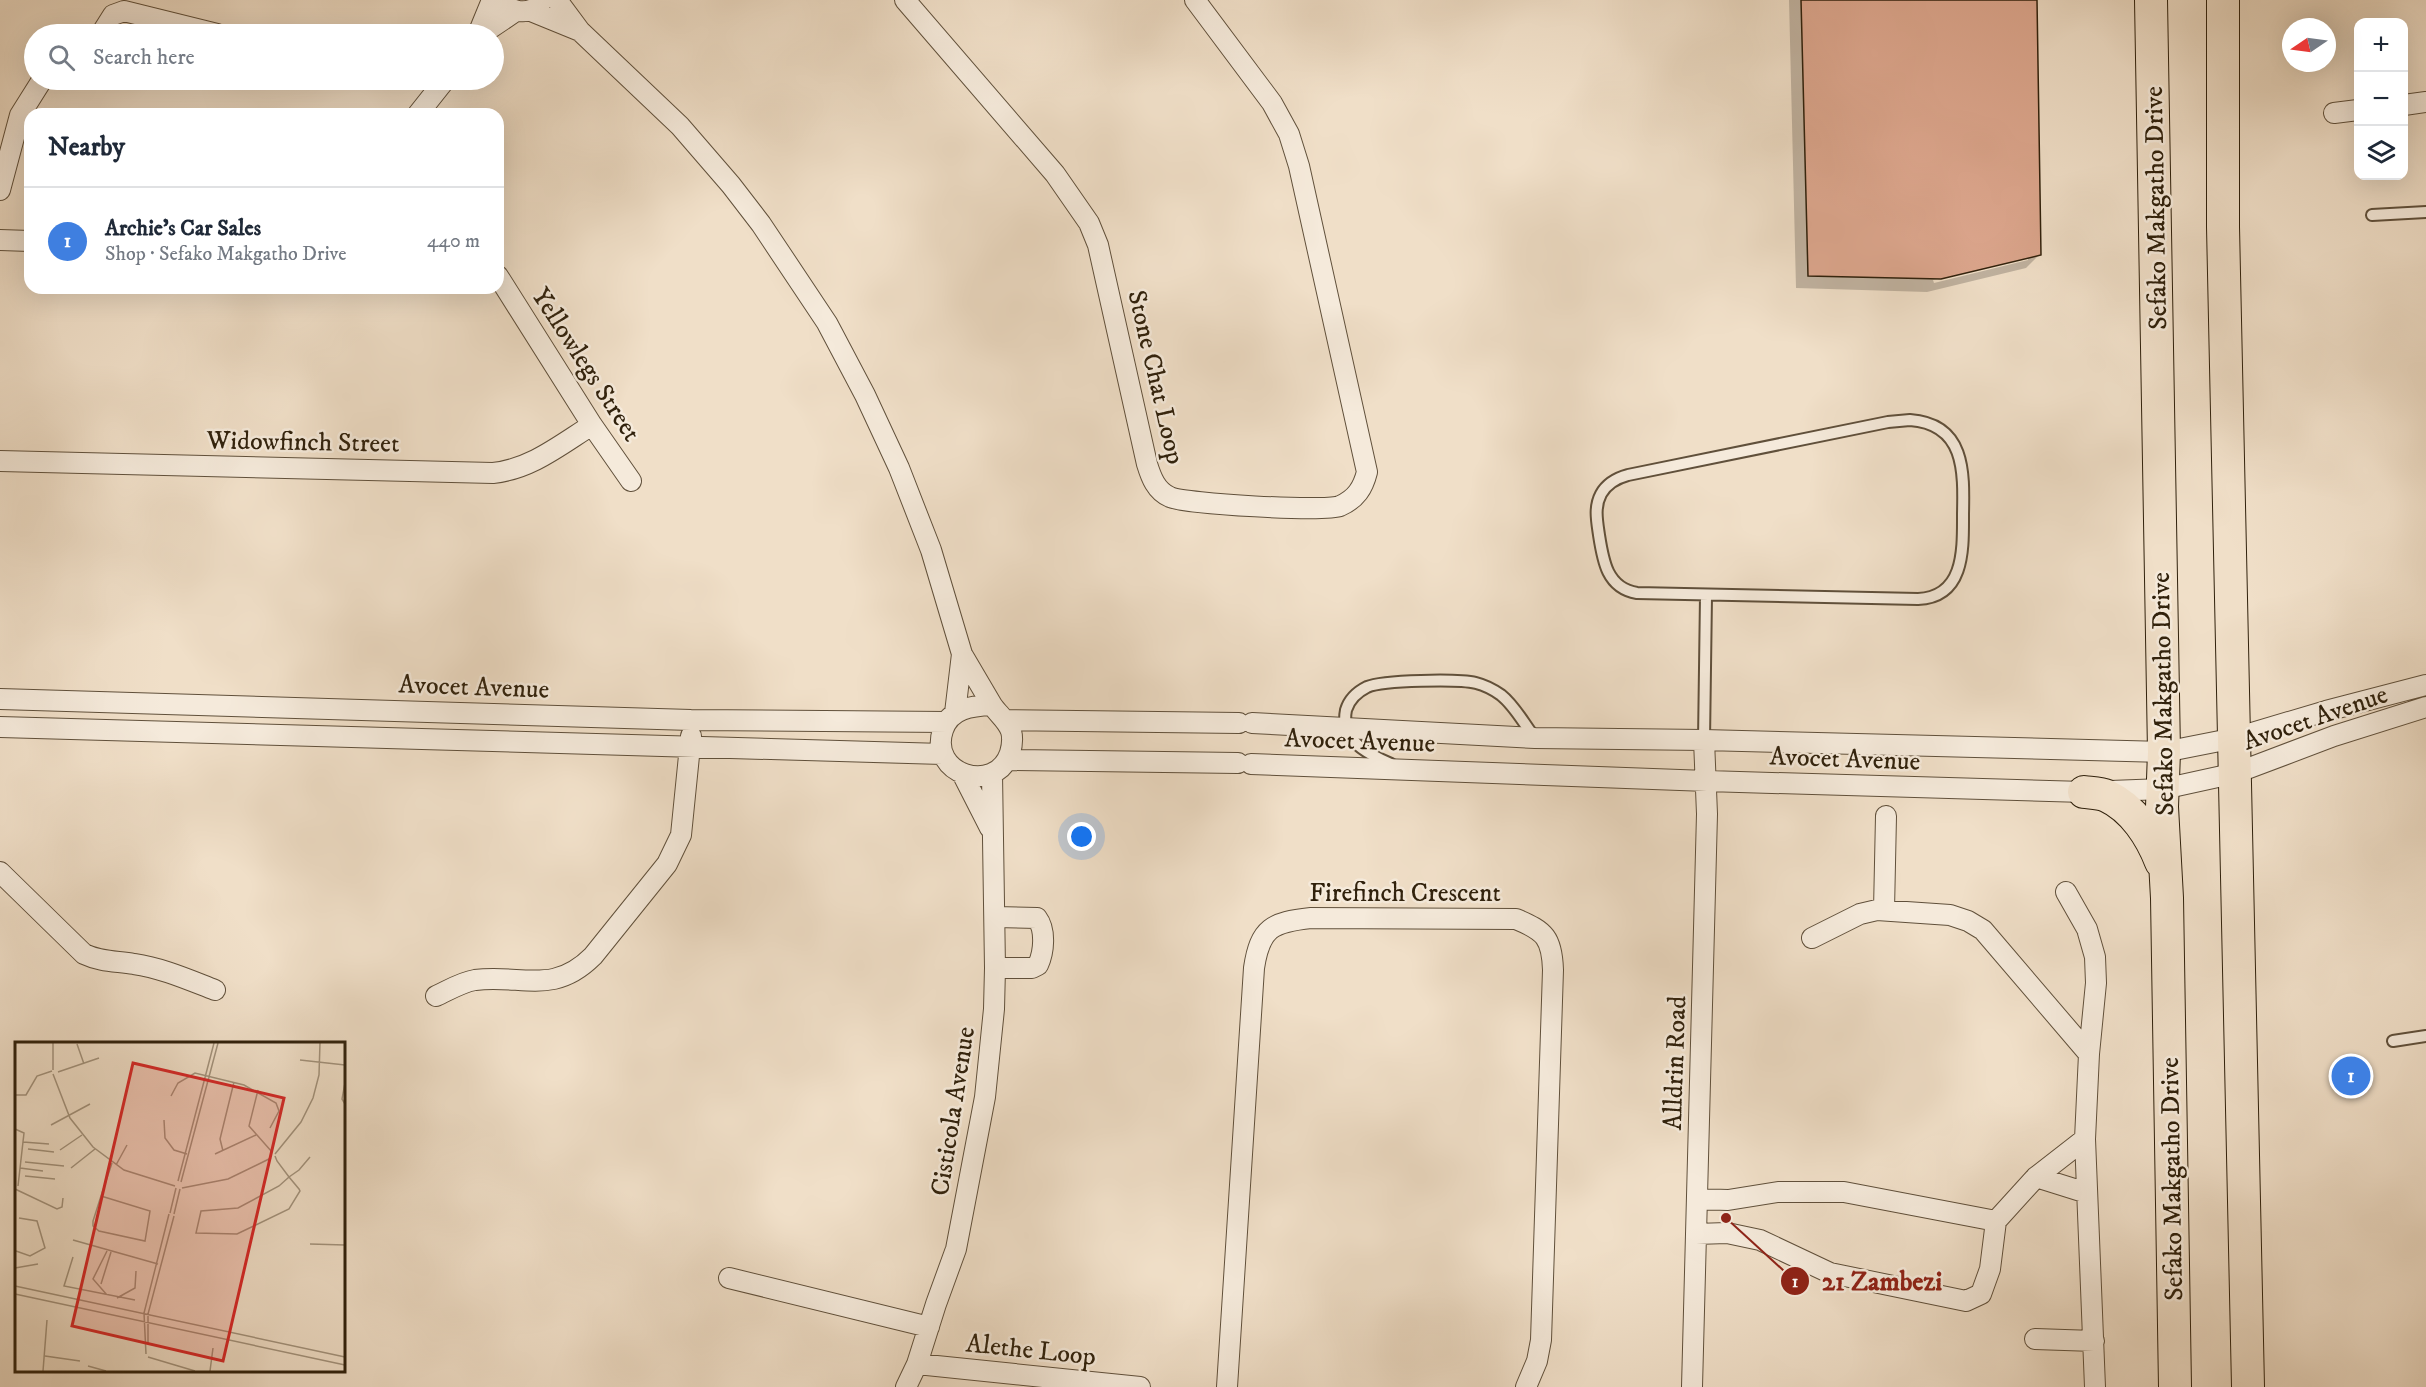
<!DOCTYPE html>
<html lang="en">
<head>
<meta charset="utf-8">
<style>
  :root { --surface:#fff; --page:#f6f6f7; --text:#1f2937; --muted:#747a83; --line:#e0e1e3; --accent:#1a73e8 }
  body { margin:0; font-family:"IM FELL DW Pica",serif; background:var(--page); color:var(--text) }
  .controls { position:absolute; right:18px; top:18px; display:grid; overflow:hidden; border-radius:12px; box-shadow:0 6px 24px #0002 }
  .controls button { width:54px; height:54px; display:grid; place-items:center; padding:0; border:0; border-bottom:2px solid var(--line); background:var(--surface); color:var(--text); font:30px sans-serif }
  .compass { position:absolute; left:2282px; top:18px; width:54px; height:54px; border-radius:50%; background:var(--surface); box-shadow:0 6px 24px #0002; rotate:257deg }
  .you { position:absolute; left:1082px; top:837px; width:21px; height:21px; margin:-15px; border:4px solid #fff; border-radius:50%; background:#1a73e8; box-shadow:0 0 0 9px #1a73e833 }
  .badge { display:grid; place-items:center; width:39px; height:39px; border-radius:50%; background:var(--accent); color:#fff; font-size:20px; font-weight:700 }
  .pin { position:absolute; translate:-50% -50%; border:3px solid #fff; box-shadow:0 2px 6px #0006 }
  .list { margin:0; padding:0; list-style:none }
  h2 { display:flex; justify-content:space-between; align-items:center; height:78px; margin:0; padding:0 24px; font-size:26px }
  h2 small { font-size:20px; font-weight:400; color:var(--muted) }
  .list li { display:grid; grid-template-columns:39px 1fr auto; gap:18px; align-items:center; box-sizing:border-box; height:108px; padding:0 24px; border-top:2px solid var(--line) }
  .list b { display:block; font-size:22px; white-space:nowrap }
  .list p { margin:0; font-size:20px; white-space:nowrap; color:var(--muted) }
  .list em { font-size:20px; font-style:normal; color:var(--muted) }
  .icon { flex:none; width:33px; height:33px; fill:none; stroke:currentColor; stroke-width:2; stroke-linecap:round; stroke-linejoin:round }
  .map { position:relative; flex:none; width:2426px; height:1387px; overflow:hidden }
  .search { position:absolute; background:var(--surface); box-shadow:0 6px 24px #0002; left:24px; top:24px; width:480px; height:66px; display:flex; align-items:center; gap:15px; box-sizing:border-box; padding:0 21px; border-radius:33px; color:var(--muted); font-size:22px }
  .panel { position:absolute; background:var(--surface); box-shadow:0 6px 24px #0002; left:24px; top:108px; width:480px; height:186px; border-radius:18px }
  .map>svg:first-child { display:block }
  .shadow { fill:#0003; fill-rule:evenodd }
  .building { fill:#dca68d; stroke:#30210c; stroke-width:1.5 }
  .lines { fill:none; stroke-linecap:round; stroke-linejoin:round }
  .service-casing { stroke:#60503b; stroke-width:14 }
  .minor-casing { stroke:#60503b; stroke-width:22 }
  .primary-casing { stroke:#30210c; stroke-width:34 }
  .service { stroke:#f5eadb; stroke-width:10 }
  .minor { stroke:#f5eadb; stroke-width:20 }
  .primary { stroke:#f0dfc8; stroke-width:32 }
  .labels { text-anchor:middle; stroke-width:5; stroke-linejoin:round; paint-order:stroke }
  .street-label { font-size:26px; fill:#30210c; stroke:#f5eadb }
  .inset-road { fill:none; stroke:#a3937d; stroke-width:1.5 }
  .view { fill:#d62828; fill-opacity:0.15; stroke:#d62828; stroke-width:3 }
  .inset-edge { fill:none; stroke:#30210c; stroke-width:3 }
  .leader { fill:none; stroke:#8f2418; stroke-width:2 }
  .callout-dot { fill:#8f2418; stroke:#f5eadb; stroke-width:2 }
  .mark-label { font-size:18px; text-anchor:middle; font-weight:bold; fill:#fff }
  .callout-label { font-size:27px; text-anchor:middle; font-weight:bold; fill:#8f2418; stroke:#f5eadb; stroke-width:5; stroke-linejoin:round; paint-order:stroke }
</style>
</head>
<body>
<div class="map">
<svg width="2426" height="1387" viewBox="0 0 2426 1387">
  <rect width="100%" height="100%" fill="#f0dfc8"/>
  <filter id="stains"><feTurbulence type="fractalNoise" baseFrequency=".00333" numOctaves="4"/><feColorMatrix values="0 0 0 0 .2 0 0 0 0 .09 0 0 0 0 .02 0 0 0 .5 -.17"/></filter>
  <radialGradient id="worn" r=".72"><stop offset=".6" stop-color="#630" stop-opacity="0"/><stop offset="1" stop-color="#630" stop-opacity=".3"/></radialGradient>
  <!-- shadow -->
  <path class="shadow" d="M1789,0h247l3,255 -13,13 -99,24 -131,-4zM2028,257v3l-94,23 -1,-3z"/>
  <!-- building -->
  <path class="building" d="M1801,0h236l4,255 -100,24 -133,-3z"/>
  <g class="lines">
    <!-- service casing -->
    <g class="service-casing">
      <path id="service" d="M2372,215l54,-3
        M1910,420c55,4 54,51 53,94 0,35 2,83 -45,85l-281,-6c-30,-5 -34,-32 -38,-58 -2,-14 -5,-28 2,-41 6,-11 16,-16 27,-19l260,-53z
        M1704,740l2,-144
        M1391,764c-23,-10 -51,-23 -45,-54 3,-10 11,-18 21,-23 16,-7 92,-8 109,-4 8,2 18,7 25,12 14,11 23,29 34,43
        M2393,1041l33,-5"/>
    </g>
    <!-- minor casing -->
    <g class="minor-casing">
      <path id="minor" d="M501,0c10,13 26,15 39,5
        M557,0l23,31 100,95 51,59 30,39 66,99 38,72 34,73 32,82 31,104 30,51
        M905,0l150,174 34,49 9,22 49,219c4,13 9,27 23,33 15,7 155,15 170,9 16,-7 23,-18 27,-34l-68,-306 -10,-32 -17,-31 -77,-103
        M531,11l49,20
        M101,34l12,-19 11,-4 93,23
        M478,34l14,-34
        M482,34l34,-23
        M2404,105l22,-3
        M2334,113l24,-3
        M418,114l27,-34
        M0,190l20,-75 22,-35
        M0,240l30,1
        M498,276l94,149 39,56
        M0,461l493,12c38,-4 67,-28 99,-48
        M0,699l691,21 255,2
        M992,705c6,9 15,15 19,26 2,7 1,15 -1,22 -15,43 -82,21 -67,-23 7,-22 29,-24 49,-25z
        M955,713l7,-59
        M1005,720l234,3
        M1252,723l283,15 169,2 460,12 71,-14 91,-27 100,-26
        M0,727l943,27
        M1007,760l231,3
        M1251,764l456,17 377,11 79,-3 73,-16 98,-37 92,-29
        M963,775l27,53
        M0,872l84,82c17,8 32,7 50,10 28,4 55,16 81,26
        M2066,892l21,37 8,28 1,26 -7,71 -4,85 10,248
        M1884,910l2,-94
        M995,917l42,1c9,12 7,34 1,47l-6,3h-37
        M1812,938l48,-24 17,-4 73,5 18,6 15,9 106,124
        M436,996c13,-6 26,-14 39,-16 47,-6 78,16 118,-24l74,-92 14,-29 10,-99
        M2036,1177l51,16
        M1697,1199l31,1 50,-8h66l152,29
        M1696,1234l31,-1 33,7 70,33 136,28 15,-7 9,-25 6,-48 40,-44 49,-38
        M729,1278l200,49
        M2035,1339l59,2
        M917,1364l223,23
        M906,1387l11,-23 19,-60 20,-55 29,-152 9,-88 1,-41 -3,-194
        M1227,1387l27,-419c6,-40 18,-46 57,-50l205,1c29,12 36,19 37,51l-12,370 -4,21 -11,26
        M1692,1387l15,-573 -3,-74"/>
    </g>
    <!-- primary casing -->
    <g class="primary-casing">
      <path id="primary" d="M2151,0l13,752 -2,55 5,91 8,489
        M2223,0v227l25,1160
        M2084,792c7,1 16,1 23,4 26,12 44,40 54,66"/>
    </g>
    <!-- service -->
    <use href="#service" class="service"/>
    <!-- minor -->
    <use href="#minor" class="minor"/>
    <!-- primary -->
    <use href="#primary" class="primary"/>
  </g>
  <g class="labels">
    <!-- street labels -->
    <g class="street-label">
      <text transform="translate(2155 208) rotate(-91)" y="9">Sefako Makgatho Drive</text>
      <text transform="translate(587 364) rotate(57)" y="9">Yellowlegs Street</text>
      <text transform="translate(1157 377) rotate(77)" y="9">Stone Chat Loop</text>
      <text transform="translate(303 441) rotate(1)" y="9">Widowfinch Street</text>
      <text transform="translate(474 686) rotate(2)" y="9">Avocet Avenue</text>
      <text transform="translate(2162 694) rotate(-91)" y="9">Sefako Makgatho Drive</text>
      <text transform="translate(2315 717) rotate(-19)" y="9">Avocet Avenue</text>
      <text transform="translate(1360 740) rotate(2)" y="9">Avocet Avenue</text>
      <text transform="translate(1845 758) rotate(2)" y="9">Avocet Avenue</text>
      <text x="1405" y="901">Firefinch Crescent</text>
      <text transform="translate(1674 1063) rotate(-88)" y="9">Alldrin Road</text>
      <text transform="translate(952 1111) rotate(-81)" y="9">Cisticola Avenue</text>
      <text transform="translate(2171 1179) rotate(-91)" y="9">Sefako Makgatho Drive</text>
      <text transform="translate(1031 1349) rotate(6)" y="9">Alethe Loop</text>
    </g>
  </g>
  <!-- overview -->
  <g transform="translate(15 1042)">
    <rect width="330" height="330" fill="#f0dfc8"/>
    <path class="inset-road" d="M62,2l7,20M285,18l45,5M38,28v-27M43,30l41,-14M38,32l17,44 23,29 31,23 51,16M330,41l-3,16 3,5M243,48l-9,36 23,26M0,53h11l11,-19 15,-5M156,54l7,-13 17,-10 49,12 32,18 3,8 -9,17M149,78l1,18 9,12 13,4M36,83l39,-21M0,87l9,4 -6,53M8,100l26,2M13,107l26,3M45,108l22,-15M208,109l-3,-12 14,-57M200,112l41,-19M260,112l26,-32 12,-24 6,-23 1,-32M260,114l2,5 12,16 10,12 1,2 -11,18 -52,25 -41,-1 5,-22 37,-3 41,-22 10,-9 10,-7 11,-13M10,120l39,4M101,123l11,-20M5,126l23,3M56,126l24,-19M10,134l30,3M163,139l36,-138M166,140l37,-139M167,146l46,-9 43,-21M0,147l42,20 5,-2 1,-9M86,154l49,15 -5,30 -46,-10 -6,-5v-5l8,-25 11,-33M155,171l6,-25M159,172l6,-25M58,198l85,24M295,202l35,1M1,209l14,5 15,-8 -8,-27 -18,-3M92,209l-14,28 14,16M58,215l-9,29 71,14M0,226l23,-4M86,242l10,-32M0,244l330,71M0,252l330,71M102,256l18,-10 1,-17M133,302v-30l26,-98M131,312l-2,-41 25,-99M30,314l35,5M133,315l47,14M73,324l18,5M28,329l4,-51M195,329l3,-23"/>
    <path class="view" d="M118,21l151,35 -61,263 -151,-35z"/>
    <rect width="330" height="330" class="inset-edge"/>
  </g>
  <!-- callouts -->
  <path class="leader" d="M1726 1218L1795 1281"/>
  <g class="callout-dot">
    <circle cx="1726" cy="1218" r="6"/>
    <circle cx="1795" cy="1281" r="15"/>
  </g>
  <g class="mark-label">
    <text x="1795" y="1287">1</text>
  </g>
  <g class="callout-label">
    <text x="1882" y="1290">21 Zambezi</text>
  </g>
  <rect width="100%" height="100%" filter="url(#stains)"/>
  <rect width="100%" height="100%" fill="url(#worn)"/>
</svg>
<div class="controls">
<button>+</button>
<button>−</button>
<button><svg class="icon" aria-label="layers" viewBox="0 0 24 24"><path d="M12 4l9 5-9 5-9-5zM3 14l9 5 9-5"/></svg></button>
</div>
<svg class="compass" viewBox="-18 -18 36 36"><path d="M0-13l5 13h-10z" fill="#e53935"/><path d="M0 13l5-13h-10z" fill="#747a83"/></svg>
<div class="you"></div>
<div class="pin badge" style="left:2351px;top:1076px;background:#3f7fe0">1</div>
<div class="search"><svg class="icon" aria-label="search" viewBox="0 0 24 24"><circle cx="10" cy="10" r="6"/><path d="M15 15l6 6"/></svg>Search here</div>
<section class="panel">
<h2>Nearby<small></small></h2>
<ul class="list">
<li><span class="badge" style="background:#3f7fe0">1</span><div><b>Archie's Car Sales</b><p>Shop · Sefako Makgatho Drive</p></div><em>440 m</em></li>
</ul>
</section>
</div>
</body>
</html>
